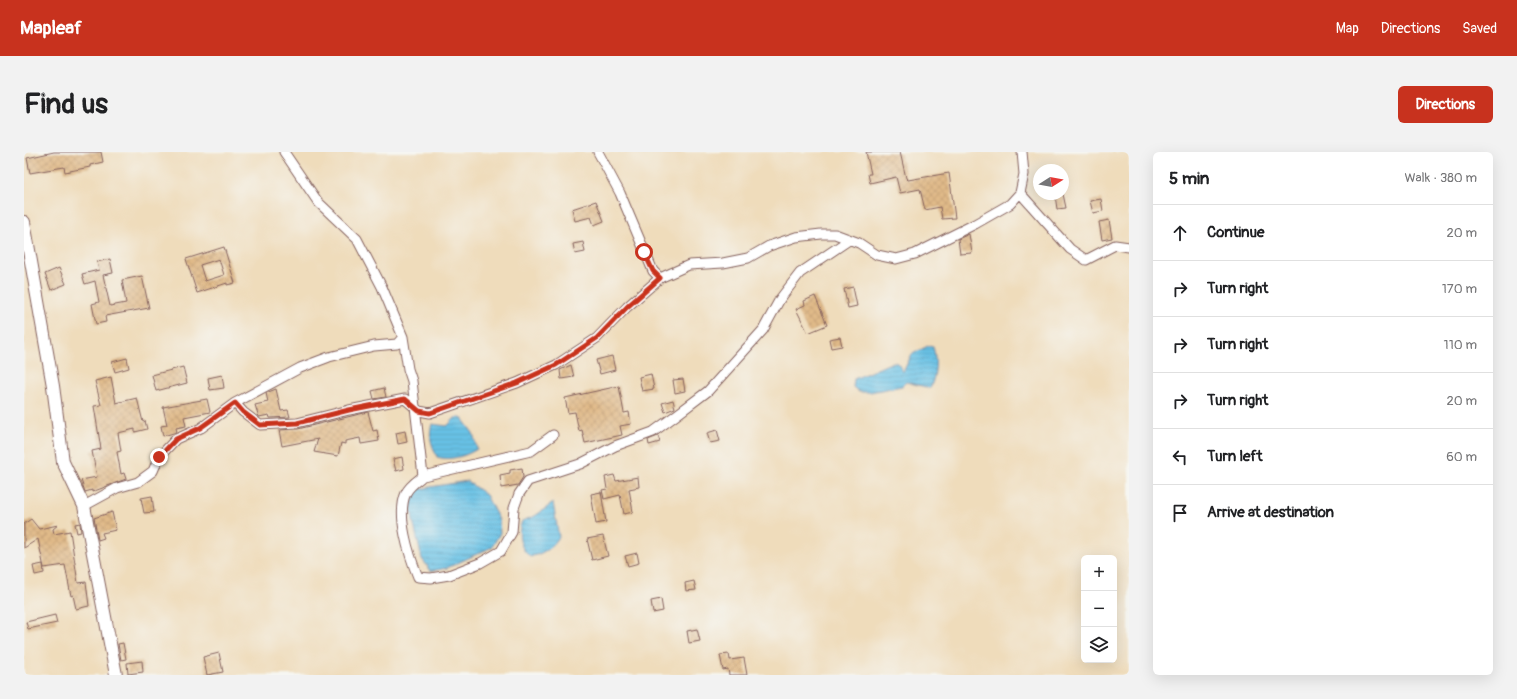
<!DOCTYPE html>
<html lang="en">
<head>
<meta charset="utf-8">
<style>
  :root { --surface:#fff; --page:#f2f2f2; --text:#202124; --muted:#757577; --line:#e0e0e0; --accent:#c8321e }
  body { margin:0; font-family:Pangolin,sans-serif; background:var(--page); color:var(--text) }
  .controls { position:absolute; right:12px; bottom:12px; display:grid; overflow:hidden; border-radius:6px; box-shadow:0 4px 16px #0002 }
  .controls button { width:36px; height:36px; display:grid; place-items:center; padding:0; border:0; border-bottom:1px solid var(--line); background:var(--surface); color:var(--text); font:20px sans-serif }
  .compass { position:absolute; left:1009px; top:12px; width:36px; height:36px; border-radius:50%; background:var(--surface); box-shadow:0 4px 16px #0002; rotate:79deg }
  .stop { position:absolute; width:12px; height:12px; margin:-9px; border:3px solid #c8321e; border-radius:50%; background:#fff }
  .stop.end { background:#c8321e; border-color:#fff; box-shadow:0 1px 4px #0008 }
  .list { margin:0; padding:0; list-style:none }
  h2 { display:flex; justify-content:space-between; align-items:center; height:52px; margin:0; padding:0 16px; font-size:17px }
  h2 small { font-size:13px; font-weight:400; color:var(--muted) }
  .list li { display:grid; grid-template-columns:26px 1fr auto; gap:12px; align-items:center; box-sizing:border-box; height:56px; padding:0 16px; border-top:1px solid var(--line) }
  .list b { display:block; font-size:15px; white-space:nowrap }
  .list em { font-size:13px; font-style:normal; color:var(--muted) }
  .icon { flex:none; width:22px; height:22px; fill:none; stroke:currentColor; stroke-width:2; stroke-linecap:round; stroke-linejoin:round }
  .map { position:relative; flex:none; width:1105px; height:523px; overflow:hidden; border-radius:6px }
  header { display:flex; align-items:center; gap:24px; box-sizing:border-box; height:56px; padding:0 20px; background:var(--accent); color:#fff }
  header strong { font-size:19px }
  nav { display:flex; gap:22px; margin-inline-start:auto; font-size:14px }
  .intro { display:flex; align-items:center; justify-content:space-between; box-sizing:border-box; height:96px; padding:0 24px }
  h1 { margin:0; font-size:28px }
  .button { padding:10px 18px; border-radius:6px; background:var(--accent); color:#fff; font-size:14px; font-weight:700 }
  main { display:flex; gap:24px; padding:0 24px }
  aside { flex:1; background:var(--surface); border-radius:6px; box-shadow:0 4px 16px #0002 }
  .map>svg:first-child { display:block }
  .water { fill:url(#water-rules); stroke:#587088 }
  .building { fill:url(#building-cross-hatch); fill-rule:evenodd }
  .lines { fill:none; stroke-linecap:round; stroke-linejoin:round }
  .street-casing { stroke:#84615d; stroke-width:11 }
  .secondary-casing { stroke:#84615d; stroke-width:14 }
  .street { stroke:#fff; stroke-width:9 }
  .secondary { stroke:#fff; stroke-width:12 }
  .route { stroke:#c8321e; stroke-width:5 }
</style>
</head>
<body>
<header>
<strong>Mapleaf</strong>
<nav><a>Map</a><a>Directions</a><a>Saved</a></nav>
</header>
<div class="intro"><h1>Find us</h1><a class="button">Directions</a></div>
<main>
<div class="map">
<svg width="1105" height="523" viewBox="0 0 1105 523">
  <defs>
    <pattern id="water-rules" width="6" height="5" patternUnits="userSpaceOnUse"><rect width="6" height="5" fill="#67c1e5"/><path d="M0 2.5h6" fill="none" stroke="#5ba5c5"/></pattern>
    <pattern id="building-cross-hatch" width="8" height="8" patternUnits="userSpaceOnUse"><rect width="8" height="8" fill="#e0ba89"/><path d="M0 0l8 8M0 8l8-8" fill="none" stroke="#c29f76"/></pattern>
  </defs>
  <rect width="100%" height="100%" fill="#f6f6f2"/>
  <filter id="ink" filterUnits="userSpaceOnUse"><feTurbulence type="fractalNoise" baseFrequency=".025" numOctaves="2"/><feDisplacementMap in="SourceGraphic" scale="8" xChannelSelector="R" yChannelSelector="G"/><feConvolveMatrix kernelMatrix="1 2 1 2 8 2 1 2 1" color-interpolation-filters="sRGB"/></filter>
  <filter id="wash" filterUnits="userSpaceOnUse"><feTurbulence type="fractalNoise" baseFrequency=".012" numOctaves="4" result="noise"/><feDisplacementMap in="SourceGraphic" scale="16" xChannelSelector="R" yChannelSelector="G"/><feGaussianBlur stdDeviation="0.9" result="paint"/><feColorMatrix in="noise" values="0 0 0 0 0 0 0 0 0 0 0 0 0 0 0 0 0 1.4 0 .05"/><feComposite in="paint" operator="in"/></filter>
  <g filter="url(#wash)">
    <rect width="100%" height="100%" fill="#efdcbb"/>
    <!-- water -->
    <path class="water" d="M904,194l5,1c4,13 3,29 -3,41l-24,-6 -4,4 -32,6h-11l-6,-5 1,-8 39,-17 5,1 5,9 9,-18z
      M437,265l12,16 4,16c-11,7 -27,12 -40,8 -5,-12 -9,-20 -5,-33l15,2 8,-8z
      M443,329l19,14 13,25 1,13 -8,14 -45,21 -16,3 -9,-12 -9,-38 -2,-15 3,-11 5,-6z
      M529,351l6,34c-8,12 -16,16 -29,20 -11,-10 -13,-23 -8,-36l13,-5z"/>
    <g id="blocks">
      <!-- building -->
      <path class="building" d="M30,0h47l2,10 -13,3v2l-25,5 -1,-5 -34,6 -3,-15z
        M842,0h34l6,26 2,2 41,-7 6,45 -13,1 -2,-12 -15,3 -5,-21 -20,4 -4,-16 -26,6 -2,-9h3z
        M1039,42l3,14 -9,1 -2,-14z
        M1077,47l2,12 -10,2 -3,-12z
        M572,49l8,20 -10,4 -3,-8 -16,4 -3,-12z
        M1085,68l3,18 -10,2 -3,-18z
        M945,82l3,19 -12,1 -2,-15z
        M559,90l2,10 -10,2 -2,-10z
        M200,95l11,36 -8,2v-2l-30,10 -11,-34zM195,107l5,16 -19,6 -5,-16z
        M86,107l3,14 -10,2 7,31 16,-3 -4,-23 20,-4 7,32 -44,8 1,6 -10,2 -4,-20 7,-2 -4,-21 -10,3 -3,-10 17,-4 -2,-8z
        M35,116l7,16 -15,6 -6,-16z
        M829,135l4,19 -9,2 -4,-19z
        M791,144l12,29 -19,8 -12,-24 9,-4 -1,-4z
        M816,185l2,9 -11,2 -2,-9z
        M588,204l3,14 -15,4 -4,-14z
        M103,206l2,10 -14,4 -3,-10z
        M547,213l3,12 -13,2 -1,-9z
        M159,215l4,16 -31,8 -4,-16z
        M627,222l3,15 -12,2 -3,-14z
        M198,223l2,13 -14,2 -2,-12z
        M87,225l5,26 21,-5 6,24 2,-1 2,8 -12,3v-3l-17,4 3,18 -4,1 4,22 3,-1 2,6 -34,13v-2l-7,2 -4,-12 16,-3 -5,-26 9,-2 -7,-43 7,-1 -6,-24z
        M659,227l2,12 -10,2 -2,-13z
        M595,234l5,27 5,-1 2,12 -11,2 2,9 -37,8 -3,-13 -3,1 -4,-19 -7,1 -3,-15z
        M360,236l2,9 -12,2 -2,-8z
        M252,237l5,22 7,-1 2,7 -20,1 -1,-3 -10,2 -4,-12 13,-3 -2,-9z
        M183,247l3,13 -26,5 2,9 -10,2 1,4 -14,4 -2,-10 6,-1 -4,-18z
        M649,248l2,8 -10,4 -3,-9z
        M344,260l5,19 4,-1 2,11 -18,3 -1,-6 -15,3v3l-4,-1 -3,13 -24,-4 4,-13 -36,7 -3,-16 19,-1z
        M693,278l3,11 -10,2 -3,-10z
        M381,279l2,11 -9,2 -2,-11z
        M634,284l2,6 -11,3 -1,-5z
        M378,305l2,12 -8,2 -3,-12z
        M498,316l1,9 -5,8 -17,3 -1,-13 10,-2v-3z
        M590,323l2,6 22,-4 1,10 -10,2 4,23 -9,2 -4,-19 -16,4 -2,-9 5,-1 -2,-12z
        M577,340l5,30 -10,2 -5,-30z
        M128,344l2,16 -10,1 -3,-15z
        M88,360l4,18 -14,3 2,5 -6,2 -4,-22z
        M7,367l8,10 19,-4 -5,4 1,5 16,-3 8,52 8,-1 3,24 -13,3 -3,-14 -2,1 -6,-31 -21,3 -6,-29 -14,9v-24z
        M56,371l1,9 -4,1 -2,-9z
        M579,384l5,20 -16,4 -5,-21z
        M613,401l2,10 -11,3 -3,-10z
        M19,412l1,9 -9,2 -2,-9z
        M670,429l2,9 -10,1 -1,-8z
        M637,447l2,12 -10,2 -2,-12z
        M31,463l2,8 -29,6 -2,-7z
        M673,477l3,12 -11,2 -2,-12z
        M99,491l3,16 -5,1 -3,-16z
        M195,501l4,19 -16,3 -4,-18z
        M705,502l1,6 14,-2 3,17h-18l-1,-6 -5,1 -3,-15z
        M118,509l1,11 -15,2 -1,-11z"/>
    </g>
  </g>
  <g filter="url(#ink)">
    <use href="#blocks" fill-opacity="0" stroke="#84615d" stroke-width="1"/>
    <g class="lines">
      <!-- street casing -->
      <g class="street-casing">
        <path id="street" d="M574,0l22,41 33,78 7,7
          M996,41l50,56 16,11 29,-15 14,2
          M379,185l5,32 4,12 11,95c-5,4 -14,10 -17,17 -10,22 3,62 12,84l13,1 18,-3 31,-12 21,-12 11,-19 2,-24 5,-14 9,-13 52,-17 35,-18 38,-14 22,-16 33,-25 55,-61 17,-31 20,-26 49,-33
          M211,251l8,9 17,13 37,-2 52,-13 56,-11 14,12 11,2 87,-30 39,-18 41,-27 30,-31 33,-29 29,-13 34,-2 25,-5 21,-12 27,-9 25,-3h14l24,9 18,12 19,4 19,-5 60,-30 35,-20 10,-11 4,-19 -2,-22
          M399,324l108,-25 22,-16
          M60,354l33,-18 21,-6 15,-11 6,-14 17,-18 25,-11 34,-25 65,-35 29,-11 45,-11 23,-2 6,-7 -21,-50 -25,-48 -39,-37 -34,-50"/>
      </g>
      <!-- secondary casing -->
      <g class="secondary-casing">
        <path id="secondary" d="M0,70l29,164 10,76 21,44 32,169"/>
      </g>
      <!-- street -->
      <use href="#street" class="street"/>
      <!-- secondary -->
      <use href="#secondary" class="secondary"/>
    </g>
  </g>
  <g class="lines" filter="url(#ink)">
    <!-- route -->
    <path class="route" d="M135,305l17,-18 24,-11 35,-25 8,9 17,13 37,-2 52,-13 56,-11 14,12 11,2 87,-30 39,-18 41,-27 30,-31 33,-29 -7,-7 -9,-19"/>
  </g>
</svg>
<div class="controls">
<button>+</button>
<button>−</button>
<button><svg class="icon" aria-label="layers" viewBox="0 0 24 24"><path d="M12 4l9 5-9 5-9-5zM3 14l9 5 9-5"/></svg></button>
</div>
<svg class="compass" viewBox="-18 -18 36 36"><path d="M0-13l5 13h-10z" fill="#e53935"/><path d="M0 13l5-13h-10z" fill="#757577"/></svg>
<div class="stop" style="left:620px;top:100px"></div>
<div class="stop end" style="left:135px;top:305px"></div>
</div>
<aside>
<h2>5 min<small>Walk · 380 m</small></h2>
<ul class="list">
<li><svg class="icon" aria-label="ahead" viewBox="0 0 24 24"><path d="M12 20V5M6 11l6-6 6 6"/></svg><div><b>Continue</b></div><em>20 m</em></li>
<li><svg class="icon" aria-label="right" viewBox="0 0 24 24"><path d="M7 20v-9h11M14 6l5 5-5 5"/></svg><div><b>Turn right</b></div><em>170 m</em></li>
<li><svg class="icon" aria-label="right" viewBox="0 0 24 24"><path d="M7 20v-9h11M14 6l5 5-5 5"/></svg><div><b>Turn right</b></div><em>110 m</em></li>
<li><svg class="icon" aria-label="right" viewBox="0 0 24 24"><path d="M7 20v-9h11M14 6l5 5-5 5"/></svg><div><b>Turn right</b></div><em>20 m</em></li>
<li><svg class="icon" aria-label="left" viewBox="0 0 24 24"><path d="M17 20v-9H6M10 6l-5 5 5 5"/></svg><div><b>Turn left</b></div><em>60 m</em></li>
<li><svg class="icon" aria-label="arrive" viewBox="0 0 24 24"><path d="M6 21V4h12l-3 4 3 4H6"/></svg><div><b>Arrive at destination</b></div></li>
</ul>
</aside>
</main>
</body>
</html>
